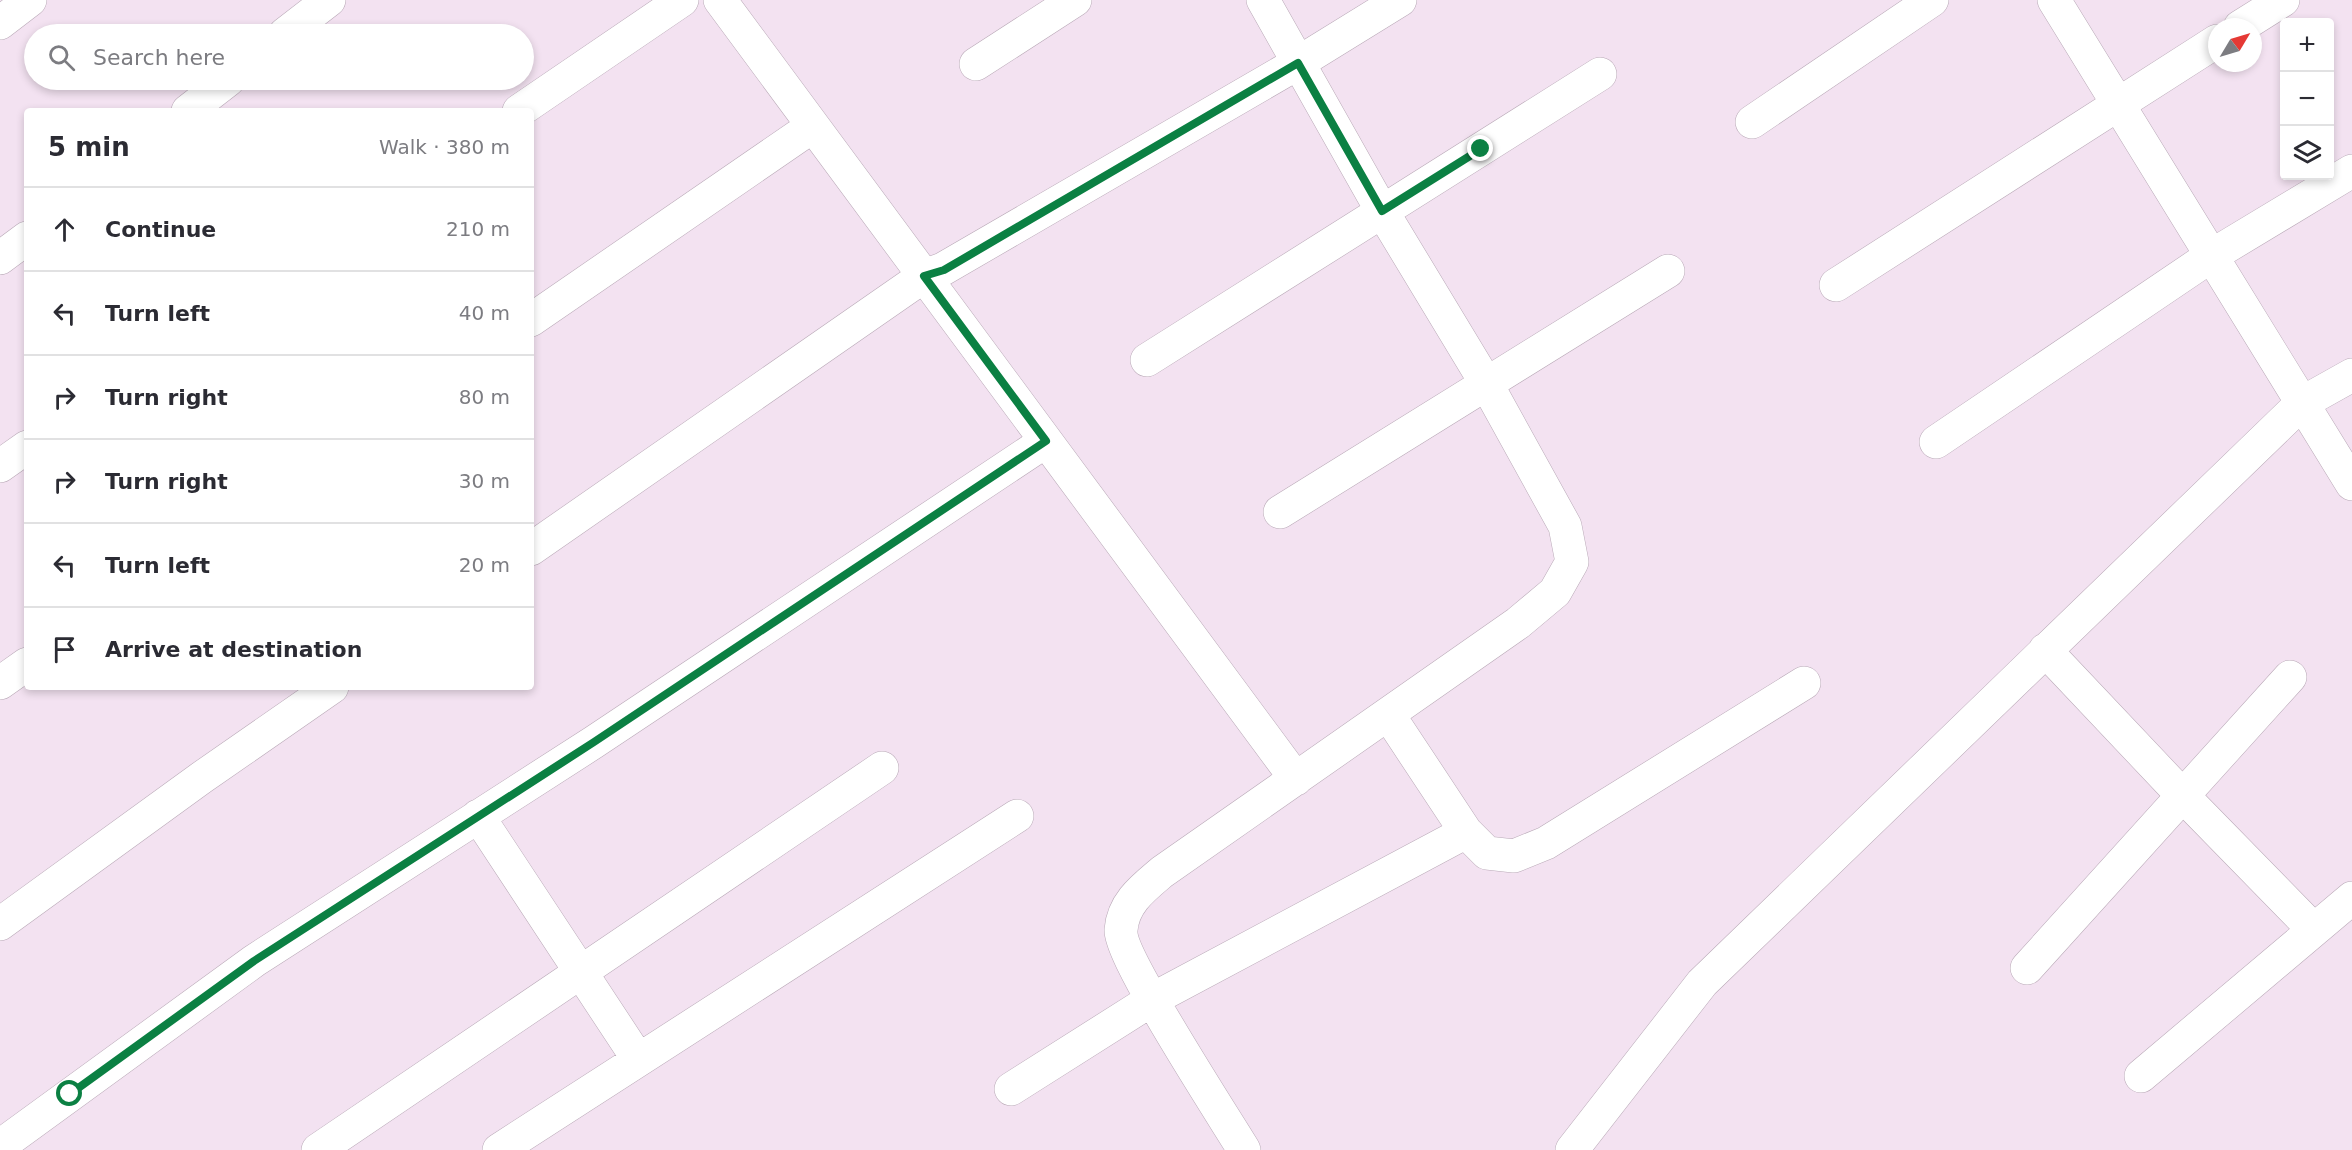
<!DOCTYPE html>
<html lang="en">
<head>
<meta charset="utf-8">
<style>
  :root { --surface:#fff; --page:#f2f2f3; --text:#2b2b33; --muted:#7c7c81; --line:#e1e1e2 }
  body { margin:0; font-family:"DejaVu Sans",sans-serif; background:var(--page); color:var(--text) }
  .controls { position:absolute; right:18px; top:18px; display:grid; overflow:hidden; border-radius:6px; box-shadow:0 3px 9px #0003 }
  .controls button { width:54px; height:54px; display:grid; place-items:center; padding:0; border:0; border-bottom:2px solid var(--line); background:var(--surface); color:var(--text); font:30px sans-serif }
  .compass { position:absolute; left:2208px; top:18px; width:54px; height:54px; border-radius:50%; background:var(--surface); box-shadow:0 3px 9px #0003; rotate:52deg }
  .stop { position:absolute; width:18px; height:18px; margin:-14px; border:4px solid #0b8043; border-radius:50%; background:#fff }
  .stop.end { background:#0b8043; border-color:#fff; box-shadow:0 2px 6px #0008 }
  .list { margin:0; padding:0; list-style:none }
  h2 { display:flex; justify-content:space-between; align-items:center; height:78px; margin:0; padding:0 24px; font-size:26px }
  h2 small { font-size:20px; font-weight:400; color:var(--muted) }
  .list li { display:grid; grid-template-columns:39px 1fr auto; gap:18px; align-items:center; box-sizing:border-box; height:84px; padding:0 24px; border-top:2px solid var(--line) }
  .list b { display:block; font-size:22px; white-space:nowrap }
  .list em { font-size:20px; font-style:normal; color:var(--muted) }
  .icon { flex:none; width:33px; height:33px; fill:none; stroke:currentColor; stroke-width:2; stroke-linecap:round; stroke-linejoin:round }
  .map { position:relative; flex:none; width:2352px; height:1150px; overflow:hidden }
  .search { position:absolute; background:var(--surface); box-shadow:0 3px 9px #0003; left:24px; top:24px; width:510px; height:66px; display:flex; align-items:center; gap:15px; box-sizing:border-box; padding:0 21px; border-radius:33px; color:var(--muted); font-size:22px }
  .panel { position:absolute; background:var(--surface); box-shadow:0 3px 9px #0003; left:24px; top:108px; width:510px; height:582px; border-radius:6px }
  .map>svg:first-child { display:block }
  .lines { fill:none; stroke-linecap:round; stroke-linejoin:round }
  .minor-casing { stroke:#b9a9b7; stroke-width:34 }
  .minor { stroke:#fff; stroke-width:33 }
  .route { stroke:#0b8043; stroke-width:8 }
</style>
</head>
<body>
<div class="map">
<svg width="2352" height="1150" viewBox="0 0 2352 1150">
  <rect width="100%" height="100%" fill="#f3e2f1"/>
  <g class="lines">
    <!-- minor casing -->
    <g class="minor-casing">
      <path id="minor" d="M720,0l576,779
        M2054,0l298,484
        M0,23l30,-23
        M2240,27l43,-27
        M285,34l44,-34
        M976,64l99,-64
        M188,111l40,-31
        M519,111l163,-111
        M1752,122l180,-122
        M0,258l27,-20
        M1836,285l381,-244
        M531,320l282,-194
        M1147,360l453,-286
        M1936,442l275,-186 141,-85
        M0,466l27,-19
        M1280,512l388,-241
        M531,549l393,-273 19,-7 355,-206 102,-63
        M2045,650l138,146 131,134
        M0,683l27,-19
        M1388,714l78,118 21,21 27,3 32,-13 258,-160
        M478,816l160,243
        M0,924l201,-146 131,-91
        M2027,968l263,-291
        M2141,1076l211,-178
        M1011,1089l142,-90 313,-167
        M0,1146l254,-185 340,-219 452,-301
        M318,1150l564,-382
        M499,1150l518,-334
        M1244,1150c-20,-33 -125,-194 -123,-220 2,-27 22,-42 41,-58l356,-249 37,-31 17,-30 -7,-36 -79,-143 -104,-172 -119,-211
        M1572,1150l130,-167 600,-580 50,-28"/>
    </g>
    <!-- minor -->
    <use href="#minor" class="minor"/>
  </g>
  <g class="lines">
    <!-- route -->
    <path class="route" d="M70,1094l184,-133 340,-219 452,-301 -122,-165 20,-6 354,-207 84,148 99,-62"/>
  </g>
</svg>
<div class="controls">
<button>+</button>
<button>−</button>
<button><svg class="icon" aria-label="layers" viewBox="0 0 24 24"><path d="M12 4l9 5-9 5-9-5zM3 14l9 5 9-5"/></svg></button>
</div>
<svg class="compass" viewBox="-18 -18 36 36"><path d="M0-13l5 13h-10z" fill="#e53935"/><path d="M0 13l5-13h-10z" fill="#7c7c81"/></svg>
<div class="stop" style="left:70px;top:1094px"></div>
<div class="stop end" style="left:1481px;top:149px"></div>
<div class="search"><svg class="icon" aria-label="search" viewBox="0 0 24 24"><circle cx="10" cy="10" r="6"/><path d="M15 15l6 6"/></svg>Search here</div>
<section class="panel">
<h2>5 min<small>Walk · 380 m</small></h2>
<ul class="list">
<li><svg class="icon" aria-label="ahead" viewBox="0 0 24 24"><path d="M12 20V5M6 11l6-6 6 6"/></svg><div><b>Continue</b></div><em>210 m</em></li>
<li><svg class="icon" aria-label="left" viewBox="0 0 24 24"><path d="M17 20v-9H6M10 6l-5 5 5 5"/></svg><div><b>Turn left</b></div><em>40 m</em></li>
<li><svg class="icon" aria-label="right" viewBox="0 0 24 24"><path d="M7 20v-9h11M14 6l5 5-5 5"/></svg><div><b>Turn right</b></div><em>80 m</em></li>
<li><svg class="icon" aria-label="right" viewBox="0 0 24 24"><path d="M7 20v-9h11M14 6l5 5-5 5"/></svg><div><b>Turn right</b></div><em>30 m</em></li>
<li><svg class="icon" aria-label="left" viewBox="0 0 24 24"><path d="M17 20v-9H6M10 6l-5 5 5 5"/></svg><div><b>Turn left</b></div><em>20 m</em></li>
<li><svg class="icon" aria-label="arrive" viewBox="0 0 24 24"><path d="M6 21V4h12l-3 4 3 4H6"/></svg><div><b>Arrive at destination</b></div></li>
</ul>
</section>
</div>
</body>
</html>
